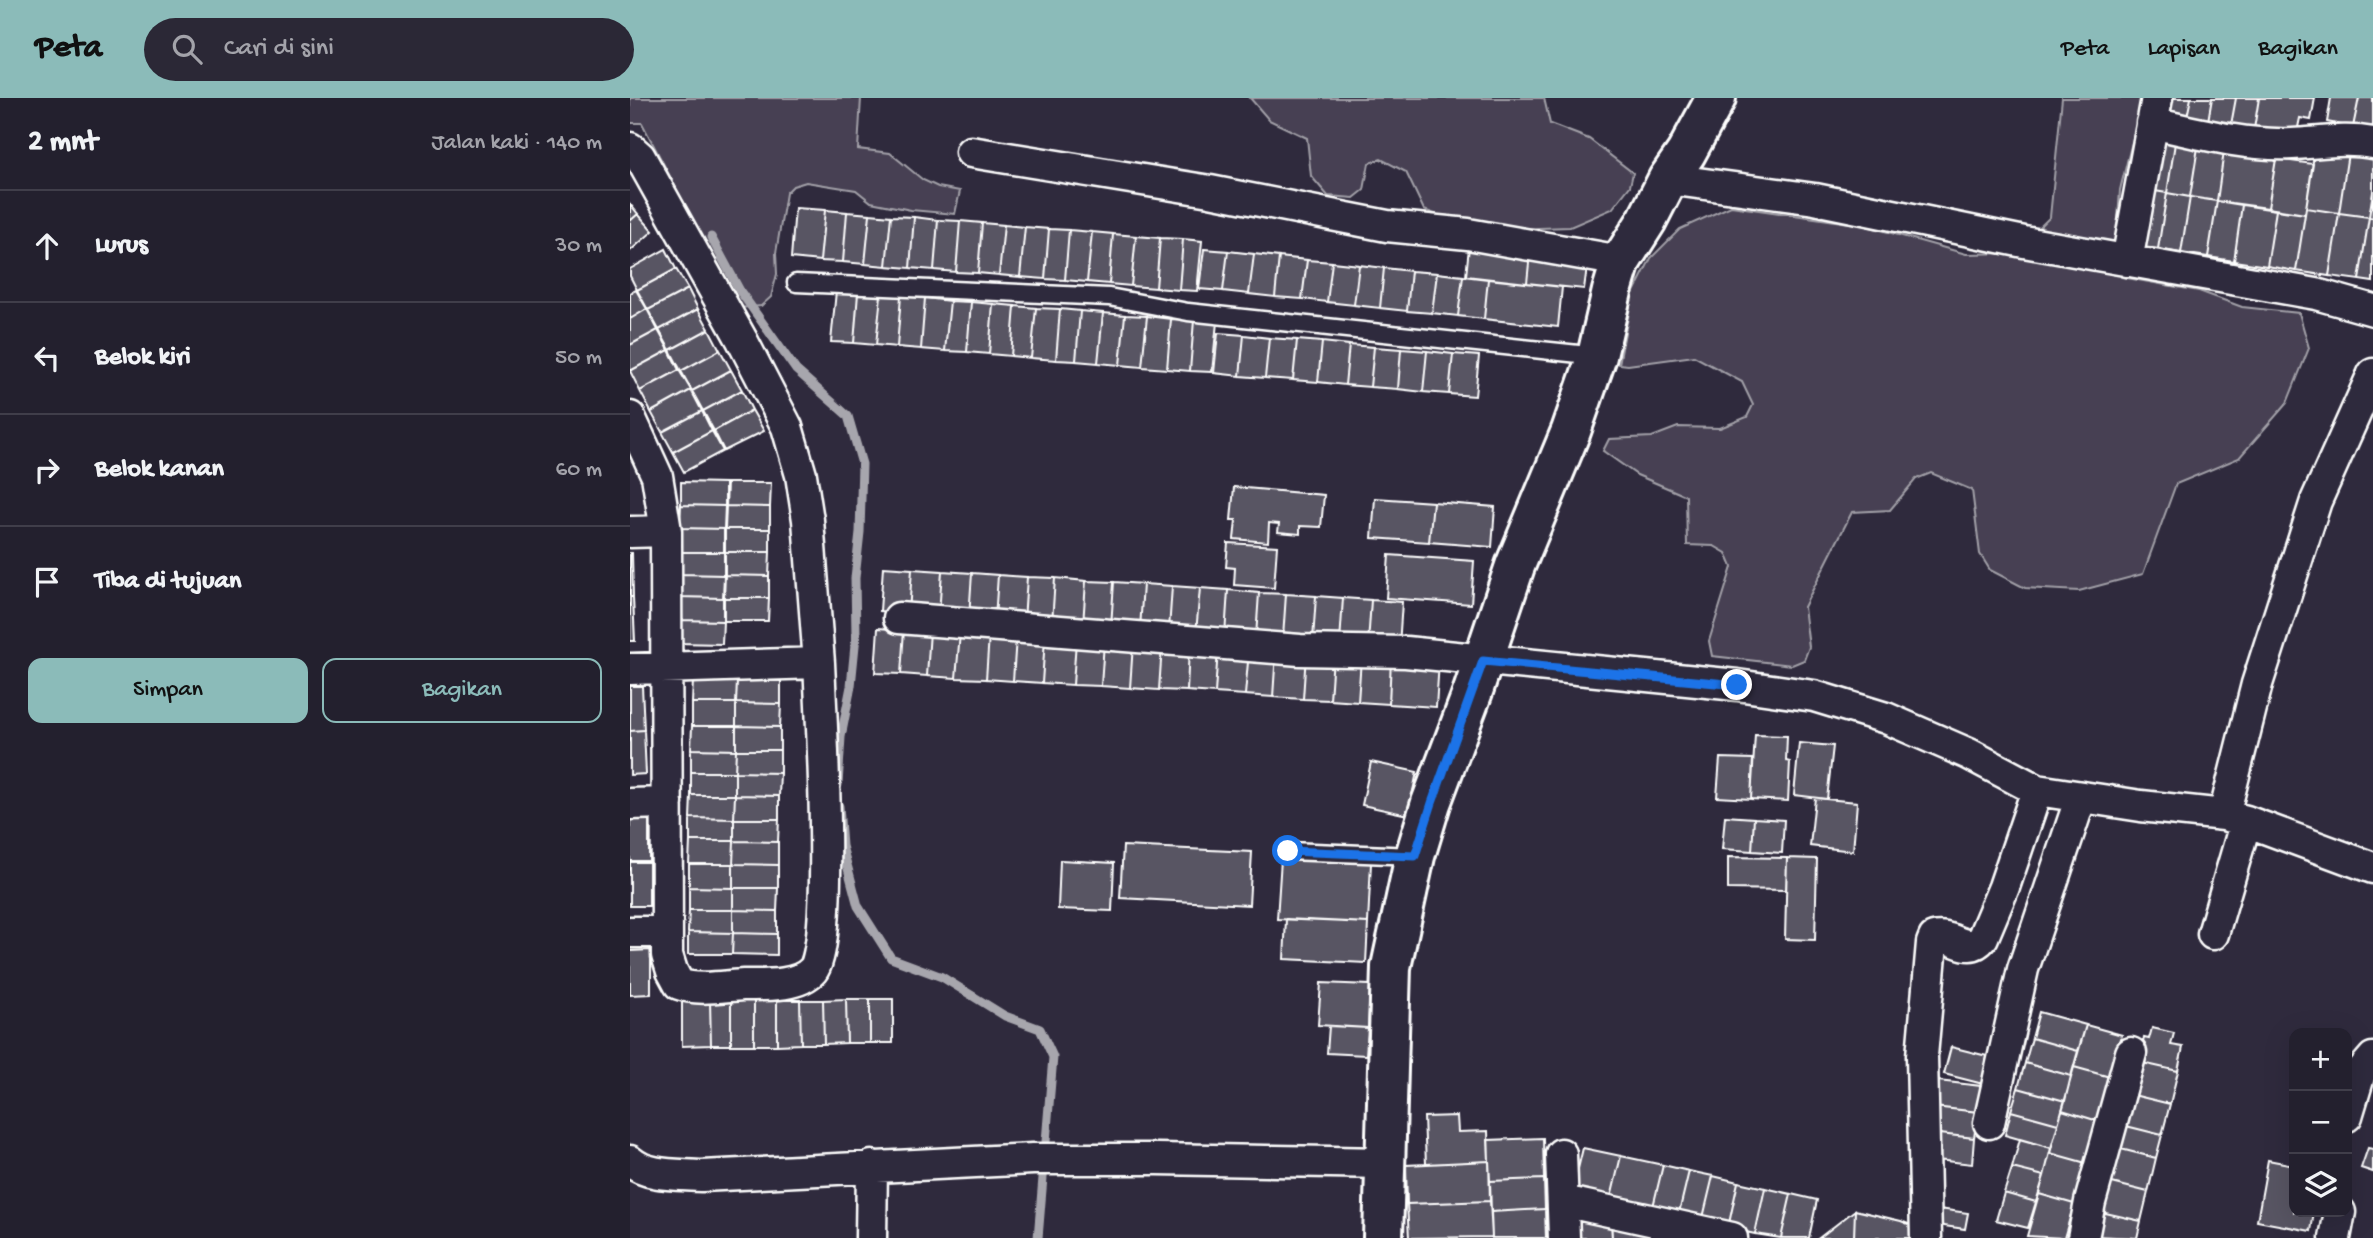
<!DOCTYPE html>
<html lang="id">
<head>
<meta charset="utf-8">
<style>
  :root { --surface:#23202e; --page:#2b2836; --text:#f1f3f6; --muted:#a3a3aa; --line:#403e4a; --accent:#8bbbb9 }
  body { margin:0; font-family:"Gochi Hand",sans-serif; background:var(--page); color:var(--text) }
  .controls { position:absolute; right:21px; bottom:21px; display:grid; overflow:hidden; border-radius:14px; box-shadow:0 7px 28px #0002 }
  .controls button { width:63px; height:63px; display:grid; place-items:center; padding:0; border:0; border-bottom:2px solid var(--line); background:var(--surface); color:var(--text); font:35px sans-serif }
  .stop { position:absolute; width:21px; height:21px; margin:-16px; border:5px solid #1a73e8; border-radius:50%; background:#fff }
  .stop.end { background:#1a73e8; border-color:#fff; box-shadow:0 2px 7px #0008 }
  .list { margin:0; padding:0; list-style:none }
  h2 { display:flex; justify-content:space-between; align-items:center; height:91px; margin:0; padding:0 28px; font-size:30px }
  h2 small { font-size:23px; font-weight:400; color:var(--muted) }
  .list li { display:grid; grid-template-columns:46px 1fr auto; gap:21px; align-items:center; box-sizing:border-box; height:112px; padding:0 28px; border-top:2px solid var(--line) }
  .list b { display:block; font-size:26px; white-space:nowrap }
  .list em { font-size:23px; font-style:normal; color:var(--muted) }
  .actions { display:flex; gap:14px; padding:21px 28px }
  .actions a { flex:1; padding:16px 0; border:2px solid var(--accent); border-radius:14px; text-align:center; font-size:24px; color:var(--accent) }
  .actions .main { background:var(--accent); color:#111 }
  .icon { flex:none; width:38px; height:38px; fill:none; stroke:currentColor; stroke-width:2; stroke-linecap:round; stroke-linejoin:round }
  .map { position:relative; flex:none; width:1743px; height:1140px; overflow:hidden }
  header { display:flex; align-items:center; gap:42px; box-sizing:border-box; height:98px; padding:0 35px; background:var(--accent); color:#111 }
  header strong { font-size:33px }
  nav { display:flex; gap:38px; margin-inline-start:auto; font-size:24px }
  .search { width:490px; height:63px; background:var(--page); display:flex; align-items:center; gap:18px; box-sizing:border-box; padding:0 24px; border-radius:38px; color:var(--muted); font-size:26px }
  main { display:flex }
  aside { flex:1; background:var(--surface) }
  .map>svg:first-child { display:block }
  .green { fill:#464152; stroke:#a2a0a8; stroke-width:2 }
  .lines { fill:none; stroke-linecap:round; stroke-linejoin:round }
  .stream { stroke:#a7a6ad; stroke-width:9 }
  .building { fill:#595564; stroke:#fff; stroke-width:2 }
  .service-casing { stroke:#fff; stroke-width:21 }
  .minor-casing { stroke:#fff; stroke-width:35 }
  .tertiary-casing { stroke:#fff; stroke-width:44 }
  .service { stroke:#2f2a3d; stroke-width:16 }
  .minor { stroke:#2f2a3d; stroke-width:30 }
  .tertiary { stroke:#2f2a3d; stroke-width:38 }
  .route { stroke:#1a73e8; stroke-width:9 }
</style>
</head>
<body>
<header>
<strong>Peta</strong>
<div class="search"><svg class="icon" aria-label="search" viewBox="0 0 24 24"><circle cx="10" cy="10" r="6"/><path d="M15 15l6 6"/></svg>Cari di sini</div>
<nav><a>Peta</a><a>Lapisan</a><a>Bagikan</a></nav>
</header>
<main>
<aside>
<h2>2 mnt<small>Jalan kaki · 140 m</small></h2>
<ul class="list">
<li><svg class="icon" aria-label="ahead" viewBox="0 0 24 24"><path d="M12 20V5M6 11l6-6 6 6"/></svg><div><b>Lurus</b></div><em>30 m</em></li>
<li><svg class="icon" aria-label="left" viewBox="0 0 24 24"><path d="M17 20v-9H6M10 6l-5 5 5 5"/></svg><div><b>Belok kiri</b></div><em>50 m</em></li>
<li><svg class="icon" aria-label="right" viewBox="0 0 24 24"><path d="M7 20v-9h11M14 6l5 5-5 5"/></svg><div><b>Belok kanan</b></div><em>60 m</em></li>
<li><svg class="icon" aria-label="arrive" viewBox="0 0 24 24"><path d="M6 21V4h12l-3 4 3 4H6"/></svg><div><b>Tiba di tujuan</b></div></li>
</ul>
<div class="actions"><a class="main">Simpan</a><a>Bagikan</a></div>
</aside>
<div class="map">
<svg width="1743" height="1140" viewBox="0 0 1743 1140">
  <rect width="100%" height="100%" fill="#2f2a3d"/>
  <filter id="ink" filterUnits="userSpaceOnUse"><feTurbulence type="fractalNoise" baseFrequency=".0143" numOctaves="2"/><feDisplacementMap in="SourceGraphic" scale="14" xChannelSelector="R" yChannelSelector="G"/><feConvolveMatrix kernelMatrix="1 2 1 2 8 2 1 2 1" color-interpolation-filters="sRGB"/></filter>
  <g filter="url(#ink)">
    <!-- green -->
    <path class="green" d="M0,0h231l-3,51 32,4 33,27 15,7 22,4 -5,23 -44,-4 -40,-8 -15,-12 -50,-8 -13,4 -7,7 -10,60 1,21 -6,23 -10,9 -22,2 -97,-185h-12z
      M620,0h294l6,26 39,15 44,34 -3,13 -18,23 -42,18 -91,3 -55,-20 -18,-38 -25,-13 -12,4 -5,27 -10,8 -26,-2 -17,-20 -4,-38 -38,-18z
      M1432,0h81l-23,92 -2,29 3,58 78,14 43,16 57,6 10,35 -22,55 -48,55 -63,26 -33,90 -64,17 -54,-3 -35,-18 -10,-16 -8,-64 -41,-17 -15,6 -26,31 -38,2 -48,95 5,40 -5,13 -12,5 -80,-9 -3,-15 23,-74 -6,-14 -12,-7 -27,-1 -1,-49 -49,-21 -34,-24 6,-12 43,-2 26,-10 42,1 27,-11 6,-12 -11,-23 -48,-26 -66,9 -9,-1 13,-68 19,-38 29,-29 51,-23 132,19 103,29 47,-1 37,-36z"/>
    <g class="lines">
      <!-- stream -->
      <path class="stream" d="M81,139l29,54 56,79 52,46 14,48 -2,68 -5,46 1,57 -5,51 -10,51 -3,48
        M209,708l3,40 16,60 33,52 51,19 63,39 35,13 13,28 -15,181"/>
    </g>
    <!-- building -->
    <path class="building" d="M1535,0h26l-4,19 -24,-4z
      M1561,0h21l-4,23 -21,-4z
      M1582,0h24l-5,27 -23,-4z
      M1606,0h23l-5,31 -23,-4z
      M1629,0h56l-4,22 -11,-2 -4,19 -42,-8z
      M1701,0h28l-6,29 -26,-5z
      M1729,0h14v33l-20,-4z
      M1521,42l24,3 -8,50 -24,-4z
      M1545,45l23,4 -8,50 -23,-4z
      M1568,49l26,4 -7,50 -27,-4z
      M1685,50l33,5 -9,60 -33,-5z
      M1594,53l52,8 -8,49 -51,-7z
      M1718,55l25,4v35l-4,25 -30,-4z
      M1646,61l37,5 -8,50 -37,-6z
      M1513,91l24,4 -9,56 -24,-3z
      M1743,94v26l-4,-1z
      M1537,95l23,4 -9,56 -23,-4z
      M1560,99l27,4 -9,56 -27,-4z
      M1587,103l25,4 -8,56 -26,-4z
      M0,106l8,10 -8,7z
      M1612,107l34,5 -9,56 -33,-5z
      M165,110l30,2 -5,51 -29,-3z
      M1676,110l33,5 -10,63 -33,-5z
      M195,112l22,2 -4,50 -23,-1z
      M1646,112l29,4 -9,57 -29,-5z
      M217,114l23,2 -5,50 -22,-2z
      M1709,115l30,4 -10,63 -30,-4z
      M8,116l15,17 -23,20v-30z
      M240,116l21,2 -5,50 -21,-2z
      M261,118l23,1 -4,51 -24,-2z
      M284,119l24,3 -4,50 -24,-2z
      M1739,119l4,1v64l-14,-2z
      M308,122l22,1 -4,51 -22,-2z
      M330,123l22,2 -4,50 -22,-1z
      M352,125l22,2 -5,50 -21,-2z
      M374,127l21,2 -5,50 -21,-2z
      M395,129l24,2 -4,50 -25,-2z
      M419,131l20,1 -4,50 -20,-1z
      M439,132l23,2 -5,50 -22,-2z
      M462,134l21,2 -4,50 -22,-2z
      M483,136l23,2 -5,50 -22,-2z
      M506,138l24,2 -4,50 -25,-2z
      M530,140l23,1 -4,51 -23,-2z
      M553,141l19,2 -5,50 -18,-1z
      M839,149l61,6 -3,30 -61,-7z
      M36,151l10,20 -39,21 -7,-14v-7z
      M574,151l24,2 -5,40 -24,-2z
      M598,153l26,3 -5,40 -26,-3z
      M900,155l58,7 -4,29 -57,-6z
      M624,156l25,3 -4,40 -26,-3z
      M649,159l28,3 -5,39 -27,-2z
      M677,162l25,2 -5,40 -25,-3z
      M702,164l27,3 -5,40 -27,-3z
      M729,167l25,3 -4,40 -26,-3z
      M754,170l27,3 -4,40 -27,-3z
      M46,171l12,20 -40,21 -11,-20z
      M781,173l26,2 -5,40 -25,-2z
      M807,175l26,3 -5,40 -26,-3z
      M833,178l25,3 -4,40 -26,-3z
      M858,181l74,8 -4,40 -74,-8z
      M58,191l10,20 -39,21 -11,-20z
      M6,192l11,19 -17,10v-26z
      M206,193l22,2 -4,50 -23,-1z
      M228,195l23,2 -5,50 -22,-2z
      M251,197l20,1 -4,51 -21,-2z
      M271,198l24,2 -4,51 -24,-2z
      M295,200l25,3 -5,50 -24,-2z
      M320,203l21,1 -4,50 -22,-1z
      M341,204l22,2 -4,50 -22,-2z
      M363,206l22,2 -4,50 -22,-2z
      M385,208l21,2 -5,50 -20,-2z
      M406,210l24,1 -4,51 -25,-2z
      M17,211l11,21 -28,15v-26z
      M68,211l11,20 -39,21 -11,-20z
      M430,211l20,2 -4,50 -20,-1z
      M450,213l23,2 -5,50 -22,-2z
      M473,215l22,2 -5,50 -22,-2z
      M495,217l22,1 -5,51 -22,-2z
      M517,218l24,3 -4,50 -25,-2z
      M541,221l23,1 -4,51 -23,-2z
      M564,222l23,2 -5,50 -22,-1z
      M79,231l11,21 -39,21 -11,-21z
      M28,232l11,20 -39,21v-26z
      M588,235l26,2 -4,41 -26,-3z
      M614,237l25,3 -4,40 -25,-2z
      M639,240l28,2 -4,40 -28,-2z
      M667,242l25,2 -4,40 -25,-2z
      M692,244l27,3 -4,40 -27,-3z
      M719,247l25,2 -4,40 -25,-2z
      M744,249l27,2 -3,40 -28,-2z
      M771,251l26,2 -4,41 -25,-3z
      M39,252l10,20 -39,21 -10,-20z
      M90,252l11,20 -39,21 -11,-20z
      M797,253l26,3 -4,40 -26,-2z
      M823,256l26,2 -4,40 -26,-2z
      M49,272l12,20 -40,22 -11,-21z
      M101,272l11,20 -39,21 -11,-20z
      M61,292l11,21 -40,21 -11,-20z
      M112,292l10,20 -38,21 -11,-20z
      M122,312l12,21 -40,20 -10,-20z
      M72,313l10,20 -39,21 -11,-20z
      M82,333l11,20 -39,21 -11,-20z
      M51,384l44,1v23l-44,-1z
      M97,385h44l-1,24 -44,-1z
      M604,389l90,8 -3,32 -21,-1v8l-22,-2 1,-8 -10,-1 -1,19 -34,-3 2,-19h-5z
      M745,400l58,4 -4,40 -57,-4z
      M803,404l62,5 -3,40 -63,-5z
      M51,407l44,1 -1,23 -44,-1z
      M96,408l44,1v22h-45z
      M50,430l44,1v23h-44z
      M95,431h45v23h-45z
      M598,445l49,3 -3,42 -40,-3 1,-17 -9,-1z
      M50,454h44v23l-44,-1z
      M95,454h45l-1,24 -44,-1z
      M0,455h2l1,44h-3z
      M759,457l85,6 -3,43 -85,-6z
      M253,469l29,2 -3,44 -29,-2z
      M282,471l30,2 -3,44 -30,-2z
      M312,473l30,2 -3,44 -30,-2z
      M342,475l26,2 -3,44 -26,-2z
      M50,476l44,1 -1,23 -44,-1z
      M95,477l44,1v22h-45z
      M368,477l29,2 -3,44 -29,-2z
      M397,479l28,1 -3,45 -28,-2z
      M425,480l31,3 -3,44 -31,-2z
      M456,483l28,1 -3,45 -28,-2z
      M484,484l29,2 -3,45 -29,-2z
      M513,486l29,2 -3,44 -29,-1z
      M542,488l28,2 -4,45 -27,-3z
      M570,490l28,2 -3,45 -29,-2z
      M598,492l31,3 -3,44 -31,-2z
      M629,495l27,1 -3,44 -27,-1z
      M656,496l30,2 -3,44 -30,-2z
      M686,498l27,2 -3,44 -27,-2z
      M0,499h3l2,44h-5z
      M49,499l44,1v23l-44,-1z
      M94,500h45l-1,23h-44z
      M713,500l28,2 -3,44 -28,-2z
      M741,502l31,2 -3,44 -31,-2z
      M49,522l44,1 -1,23 -44,-1z
      M248,530l26,2 -3,44 -26,-1z
      M274,532l26,1 -3,45 -26,-2z
      M300,533l30,2 -4,45 -29,-2z
      M330,535l29,2 -3,44 -30,-1z
      M359,537l27,2 -3,44 -27,-2z
      M386,539l29,1 -3,45 -29,-2z
      M415,540l31,2 -3,45 -31,-2z
      M446,542l28,2 -3,44 -28,-1z
      M474,544l29,2 -3,44 -29,-2z
      M503,546l29,2 -3,44 -29,-2z
      M532,548l27,1 -2,44 -28,-1z
      M559,549l29,2 -3,44 -28,-2z
      M588,551l31,2 -4,44 -30,-2z
      M619,553l27,1 -3,45 -28,-2z
      M646,554l30,2 -3,45 -30,-2z
      M676,556l27,2 -3,44 -27,-1z
      M703,558l28,2 -3,44 -28,-2z
      M731,560l30,1 -2,45 -31,-2z
      M761,561l48,3 -3,45 -47,-3z
      M63,582l44,1 -1,22h-44z
      M107,583h44v23l-45,-1z
      M0,588h12l2,44 -14,1z
      M62,605h44v23h-44z
      M106,605l45,1 -1,23 -44,-1z
      M62,628h44v24l-45,-1z
      M106,628l44,1v23h-44z
      M14,632l2,44 -16,1v-44z
      M1125,637l32,1 -1,25 4,1 -2,39 -37,-2z
      M1169,645l34,3 -6,53 -33,-4z
      M61,651l45,1 -1,22h-44z
      M106,652h44v23l-45,-1z
      M1090,660l33,1 -2,40 -34,-2z
      M741,664l46,10 -9,43 -46,-10z
      M61,674h44v23h-44z
      M105,674l45,1 -1,23 -44,-1z
      M61,697h44l-1,24 -44,-1z
      M105,697l44,1v23h-45z
      M1185,700l42,4 -4,49 -43,-5z
      M0,718h19v45h-19z
      M1095,718l29,2 -2,33 -30,-2z
      M60,720l44,1v22h-44z
      M1124,720l30,2 -2,33 -30,-2z
      M104,721h45l-1,23 -44,-1z
      M60,743h44l-1,23h-44z
      M104,743l44,1v23l-45,-1z
      M493,748l129,6 -3,53 -129,-7z
      M1098,759l59,1 -1,32 -58,-1z
      M1157,760l30,1 -2,81 -30,-1z
      M651,761l90,4 -3,60 -91,-4z
      M430,762l54,3 -2,48 -54,-2z
      M0,764h19v44h-19z
      M59,766h44v24l-44,-1z
      M103,766l45,1v23h-45z
      M59,789l44,1v22h-44z
      M103,790h45l-1,23 -44,-1z
      M59,812h44v23l-45,-1z
      M103,812l44,1v23l-44,-1z
      M656,821l82,4 -2,40 -82,-4z
      M58,834l45,1 -1,21h-44z
      M103,835l44,1v21l-45,-1z
      M21,852v44l-21,1v-44z
      M691,885l49,2 -2,43 -50,-3z
      M216,901l1,44 -23,1 -1,-44z
      M216,901h24v44h-23z
      M240,901h23v44h-23z
      M147,902h23l1,44 -24,1z
      M147,902v45h-23v-44z
      M170,902h23l1,44h-23z
      M52,903h28l1,44 -29,1z
      M80,903h21v44h-20z
      M101,903h23v44h-23z
      M1409,914l47,13 -8,26 -46,-13z
      M1456,927l36,10 -12,42 -36,-10z
      M699,928l39,2 -2,27 -39,-2z
      M1522,930l22,5 -3,12 12,2 -5,24 -40,-9 6,-24 5,1z
      M1402,940l46,13 -7,25 -46,-13z
      M1321,949l44,11 -8,27 -43,-11z
      M1508,964l40,9 -8,33 -41,-10z
      M1395,965l46,13 -6,25 -47,-13z
      M1444,969l36,10 -12,44 -36,-11z
      M1308,983l43,5 -3,26 -44,-5z
      M1388,990l47,13 -7,23 -47,-13z
      M1499,996l41,10 -8,31 -40,-10z
      M1304,1009l44,5 -4,26 -43,-5z
      M1432,1012l36,11 -12,42 -36,-10z
      M1381,1013l47,13 -7,24 -46,-13z
      M827,1018l1,16 30,-1 1,30 -63,3 -2,-47z
      M1492,1027l40,10 -6,23 -39,-10z
      M1301,1035l43,5 -2,26 -44,-5z
      M913,1040l1,41 -54,2 -2,-41z
      M1390,1041l31,9 -7,28 -32,-8z
      M953,1050l38,8 -11,46 -38,-8z
      M1487,1050l39,10 -8,34 -40,-10z
      M1738,1050l5,1v23l-12,-4z
      M1420,1055l36,10 -12,41 -35,-10z
      M991,1058l42,9 -11,46 -42,-9z
      M1638,1062l26,5v47h20l-3,19 -54,-10z
      M859,1063l1,40 -83,3 -1,-39z
      M1033,1067l26,6 -11,46 -26,-6z
      M1382,1070l32,8 -8,26 -32,-9z
      M1059,1073l24,5 -11,46 -24,-5z
      M1083,1078l25,6 -10,46 -26,-6z
      M914,1081l1,30 -54,3 -1,-31z
      M1108,1084l27,6 -10,46 -27,-6z
      M1478,1084l40,10 -7,29 -40,-9z
      M1135,1090l26,6 -10,44 -26,-4z
      M1374,1095l32,9 -8,26 -32,-8z
      M1161,1096l26,6 -8,38h-28z
      M1409,1096l35,10 -10,34 -37,-2z
      M860,1103l2,36 -83,1 -2,-34z
      M915,1111l1,29h-54l-1,-26z
      M1309,1111l29,4 -3,16 -28,-4z
      M1225,1112l46,11 12,5v12h-59z
      M1225,1112l-1,28h-35z
      M1471,1114l40,9 -4,17 -42,-2z
      M981,1116l1,24h-36l-2,-21z
      M1022,1123l1,17h-41l-1,-14z"/>
    <g class="lines">
      <!-- service casing -->
      <g class="service-casing">
        <path id="service" d="M166,185l313,14 79,15 409,44
          M658,753l127,5"/>
      </g>
      <!-- minor casing -->
      <g class="minor-casing">
        <path id="minor" d="M1522,25c45,10 93,23 140,21 27,-1 53,-6 81,-1
          M0,50l10,9 102,183 45,87 14,48 7,45 11,143 -189,6
          M341,54l239,39 177,35 81,8 153,27
          M1038,81l147,20 209,43 292,52 57,16
          M1497,163l30,-163
          M0,319l27,59 9,55 1,424 5,16 7,13c18,7 45,2 64,1 21,0 55,2 70,-15 22,-26 8,-261 6,-307
          M0,434l36,-1
          M269,520l401,32 106,2 331,33 77,11 72,22 83,36 68,36 104,16 83,9 22,6 127,47
          M0,706l37,-1
          M1594,717l33,-131 59,-183 57,-127
          M0,834h37
          M1583,836l33,-113
          M1717,1018l13,-43 13,-15
          M1359,1025l34,-154 58,-172
          M931,1056l3,84
          M0,1063c17,16 50,13 72,15l331,-17h124l228,4
          M933,1103l101,22
          M241,1140l1,-72
          M1035,1140l-1,-15 68,15
          M1296,1140l-4,-182 10,-113 2,-5c19,-5 34,19 49,-1l21,-50 33,-97
          M1453,1140l7,-36 41,-149
          M1705,1140l5,-26"/>
      </g>
      <!-- tertiary casing -->
      <g class="tertiary-casing">
        <path id="tertiary" d="M753,1140l8,-271 24,-111 16,-53 42,-112 42,-125 56,-135 26,-75 15,-65 9,-30 26,-41 21,-41 18,-26 30,-55"/>
      </g>
      <!-- service -->
      <use href="#service" class="service"/>
      <!-- minor -->
      <use href="#minor" class="minor"/>
      <!-- tertiary -->
      <use href="#tertiary" class="tertiary"/>
    </g>
  </g>
  <g class="lines" filter="url(#ink)">
    <!-- route -->
    <path class="route" d="M658,753l127,5 17,-53 51,-142 254,24"/>
  </g>
</svg>
<div class="controls">
<button>+</button>
<button>−</button>
<button><svg class="icon" aria-label="layers" viewBox="0 0 24 24"><path d="M12 4l9 5-9 5-9-5zM3 14l9 5 9-5"/></svg></button>
</div>
<div class="stop" style="left:658px;top:753px"></div>
<div class="stop end" style="left:1107px;top:587px"></div>
</div>
</main>
</body>
</html>
